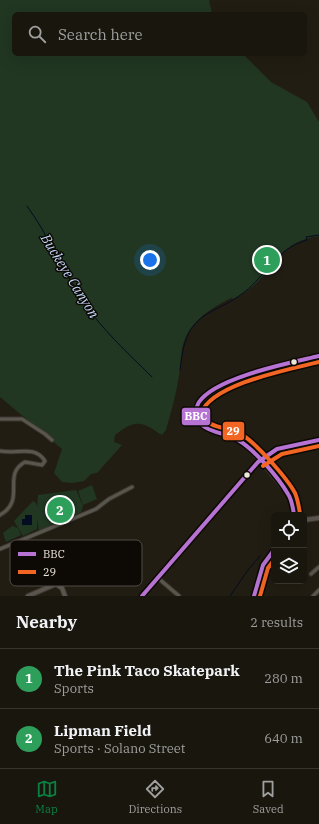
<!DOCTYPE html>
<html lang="en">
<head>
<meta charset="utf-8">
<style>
  :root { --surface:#19160e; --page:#26231c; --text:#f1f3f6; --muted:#9f9f9e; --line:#37352e; --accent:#0b8043 }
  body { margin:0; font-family:"IBM Plex Serif",serif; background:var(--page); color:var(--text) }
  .controls { position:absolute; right:12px; bottom:12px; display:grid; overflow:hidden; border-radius:6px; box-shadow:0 4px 16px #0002 }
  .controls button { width:36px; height:36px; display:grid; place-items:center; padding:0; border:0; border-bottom:1px solid var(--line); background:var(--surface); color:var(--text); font:20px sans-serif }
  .you { position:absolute; left:150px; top:260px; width:14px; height:14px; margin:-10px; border:3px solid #fff; border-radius:50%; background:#1a73e8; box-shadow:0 0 0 6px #1a73e833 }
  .badge { display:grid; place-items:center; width:26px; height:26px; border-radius:50%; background:var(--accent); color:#fff; font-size:13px; font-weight:700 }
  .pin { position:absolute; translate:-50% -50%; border:2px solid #fff; box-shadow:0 1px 4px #0006 }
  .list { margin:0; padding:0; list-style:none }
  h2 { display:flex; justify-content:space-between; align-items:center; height:52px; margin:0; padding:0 16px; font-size:17px }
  h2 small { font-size:13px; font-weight:400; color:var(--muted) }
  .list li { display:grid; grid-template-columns:26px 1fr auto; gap:12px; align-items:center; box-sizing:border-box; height:60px; padding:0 16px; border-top:1px solid var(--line) }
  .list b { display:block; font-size:15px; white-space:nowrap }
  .list p { margin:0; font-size:13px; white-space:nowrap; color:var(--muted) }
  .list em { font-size:13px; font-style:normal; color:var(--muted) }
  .icon { flex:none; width:22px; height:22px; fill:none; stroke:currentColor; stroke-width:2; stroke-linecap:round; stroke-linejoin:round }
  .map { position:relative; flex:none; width:319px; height:596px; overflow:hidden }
  .search { position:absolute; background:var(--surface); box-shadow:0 4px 16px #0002; left:12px; right:12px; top:12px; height:44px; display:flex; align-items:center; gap:10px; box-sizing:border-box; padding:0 14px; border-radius:6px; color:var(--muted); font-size:15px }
  .sheet { height:172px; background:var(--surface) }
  nav { display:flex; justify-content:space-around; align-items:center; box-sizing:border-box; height:56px; border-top:1px solid var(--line); background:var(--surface); font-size:11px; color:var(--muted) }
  nav a { display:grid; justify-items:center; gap:2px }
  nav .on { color:var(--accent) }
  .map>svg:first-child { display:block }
  .green { fill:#213722 }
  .water { fill:#030c21 }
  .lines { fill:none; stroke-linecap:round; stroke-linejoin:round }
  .stream { stroke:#030c21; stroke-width:1 }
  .street-casing { stroke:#3c3730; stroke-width:5 }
  .secondary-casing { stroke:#3c3730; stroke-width:6 }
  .street { stroke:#59564e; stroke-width:3 }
  .secondary { stroke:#5b544e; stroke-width:4 }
  .bus-1-casing { stroke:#0d0904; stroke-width:7 }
  .bus-2-casing { stroke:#0d0904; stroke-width:7 }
  .bus-1 { stroke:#b673d3; stroke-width:4 }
  .bus-2 { stroke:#f26522; stroke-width:4 }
  .bus-dot { fill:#ebe5da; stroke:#0d0904; stroke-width:1.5 }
  .labels { text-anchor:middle; stroke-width:3; stroke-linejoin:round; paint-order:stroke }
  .water-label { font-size:14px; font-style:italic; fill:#c2d8f8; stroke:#0d0904 }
  .key { fill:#0d0904; stroke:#504b44; stroke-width:1 }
  .key-label { font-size:11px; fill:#ebe5da }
  .line-badge { stroke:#0d0904; stroke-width:1.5 }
  .badge-label { font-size:11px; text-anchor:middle; font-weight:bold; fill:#fff }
</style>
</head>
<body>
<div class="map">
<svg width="319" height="596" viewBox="0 0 319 596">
  <rect width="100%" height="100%" fill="#211d13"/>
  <!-- green -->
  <path class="green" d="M0,0h209l3,14h-198v40h229l28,28 36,20 12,20v114c-38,5 -43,30 -67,51 -5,5 -12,8 -18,12l-3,-1c-23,12 -43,24 -49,51 -2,9 -1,18 -3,27 -3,19 -8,36 -13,54l-4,5c-5,-2 -8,-6 -13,-8 -13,-8 -24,0 -34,8l-1,7 8,3 -25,28 -6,1 -7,7 -12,2 -10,-1 -8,-9 8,-24 -62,-52z
    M92,485l5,14 -14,6 -5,-14z
    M76,490l7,16 -2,6 -42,19 -2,-12v10l-14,7 -9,-15 19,-20 3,2 1,4 1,-12z
    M12,526l6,2 3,7 -15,7 -3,-9z"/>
  <!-- water -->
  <path class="water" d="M25,515h7v10h-10v-6h3z"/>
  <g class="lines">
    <!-- stream -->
    <path class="stream" d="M27,206c21,29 35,62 54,92 19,30 46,54 71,79
      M180,370c2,-14 3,-28 11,-41 11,-17 33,-22 48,-33 26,-17 35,-47 68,-56l-1,-3 13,-2
      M230,596l18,-26 12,-14"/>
    <!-- street casing -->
    <g class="street-casing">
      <path id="street" d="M0,419h22l23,15 7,6
        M0,451c16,4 34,-7 45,10l-3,4 -17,-3c-24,13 2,38 -25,53
        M0,549l96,-40 13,-10 23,-12
        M311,574l8,-7
        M158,578l21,18
        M313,596l6,-6"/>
    </g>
    <!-- secondary casing -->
    <g class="secondary-casing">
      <path id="secondary" d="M294,515l-2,-12 -3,-8c-11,-14 -37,-48 -52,-56 -10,-5 -25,-6 -34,-13 -4,-2 -7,-8 -8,-12 -4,-32 101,-52 124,-58
        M304,520l15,-2
        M28,596l28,-12 6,4 3,8
        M142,596l116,-134 19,-13 42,-9
        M254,596l9,-31 11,-15"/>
    </g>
    <!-- street -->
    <use href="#street" class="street"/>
    <!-- secondary -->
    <use href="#secondary" class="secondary"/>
    <!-- bus-1 casing -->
    <g class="bus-1-casing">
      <path id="bus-1" d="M294,515c-1,-7 -2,-15 -6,-21 -10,-17 -33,-44 -50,-54 -15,-9 -36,-6 -43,-26 1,-4 2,-9 4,-12 17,-25 91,-39 120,-46
        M142,596l116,-134 19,-13 42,-9
        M254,596l9,-31 11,-15"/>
    </g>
    <!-- bus-2 casing -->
    <g class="bus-2-casing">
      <path id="bus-2" d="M263,466l19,-12 37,-8
        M300,514c-1,-7 -2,-14 -5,-21 -8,-15 -39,-50 -54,-59 -13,-7 -33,-5 -40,-20 9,-30 90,-45 118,-52
        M260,596l8,-28 6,-8"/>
    </g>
    <!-- bus-1 -->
    <use href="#bus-1" class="bus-1"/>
    <!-- bus-2 -->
    <use href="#bus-2" class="bus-2"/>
  </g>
  <!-- markers -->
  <g class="bus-dot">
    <circle cx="294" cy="362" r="3.5"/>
    <circle cx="247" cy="475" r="3.5"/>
  </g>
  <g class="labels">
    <!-- water labels -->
    <g class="water-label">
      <text transform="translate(70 276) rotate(58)" y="5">Buckeye Canyon</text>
    </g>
  </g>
  <!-- legend -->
  <rect x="10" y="540" width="132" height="46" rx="6" class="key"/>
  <rect x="18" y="552" width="18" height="4" fill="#b673d3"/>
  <rect x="18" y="570" width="18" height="4" fill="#f26522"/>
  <g class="key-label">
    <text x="43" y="558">BBC</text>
    <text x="43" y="576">29</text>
  </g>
  <g class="line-badge">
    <rect x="181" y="407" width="30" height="19" rx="4" fill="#b673d3"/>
    <rect x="222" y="421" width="23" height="20" rx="4" fill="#f26522"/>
  </g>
  <g class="badge-label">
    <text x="196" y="420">BBC</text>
    <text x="233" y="435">29</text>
  </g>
</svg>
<div class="controls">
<button><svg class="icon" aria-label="locate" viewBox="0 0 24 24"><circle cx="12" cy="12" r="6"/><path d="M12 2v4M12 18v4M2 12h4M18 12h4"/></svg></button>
<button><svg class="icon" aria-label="layers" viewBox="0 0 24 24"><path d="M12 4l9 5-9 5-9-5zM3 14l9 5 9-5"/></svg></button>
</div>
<div class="you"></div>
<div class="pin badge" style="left:267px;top:260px;background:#2e9e5b">1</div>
<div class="pin badge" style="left:60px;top:510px;background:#2e9e5b">2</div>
<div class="search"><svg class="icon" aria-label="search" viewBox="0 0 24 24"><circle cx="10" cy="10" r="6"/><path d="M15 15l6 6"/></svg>Search here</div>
</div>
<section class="sheet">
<h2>Nearby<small>2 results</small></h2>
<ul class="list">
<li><span class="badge" style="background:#2e9e5b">1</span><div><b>The Pink Taco Skatepark</b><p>Sports</p></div><em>280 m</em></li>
<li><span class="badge" style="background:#2e9e5b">2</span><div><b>Lipman Field</b><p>Sports · Solano Street</p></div><em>640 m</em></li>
</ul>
</section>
<nav>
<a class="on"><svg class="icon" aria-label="map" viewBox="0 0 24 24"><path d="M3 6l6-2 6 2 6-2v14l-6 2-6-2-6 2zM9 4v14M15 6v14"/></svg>Map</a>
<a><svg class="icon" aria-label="directions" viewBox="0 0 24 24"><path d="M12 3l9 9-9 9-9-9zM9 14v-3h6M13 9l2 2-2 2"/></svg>Directions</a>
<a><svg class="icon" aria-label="saved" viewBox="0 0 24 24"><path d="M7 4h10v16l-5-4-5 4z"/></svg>Saved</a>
</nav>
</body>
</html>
